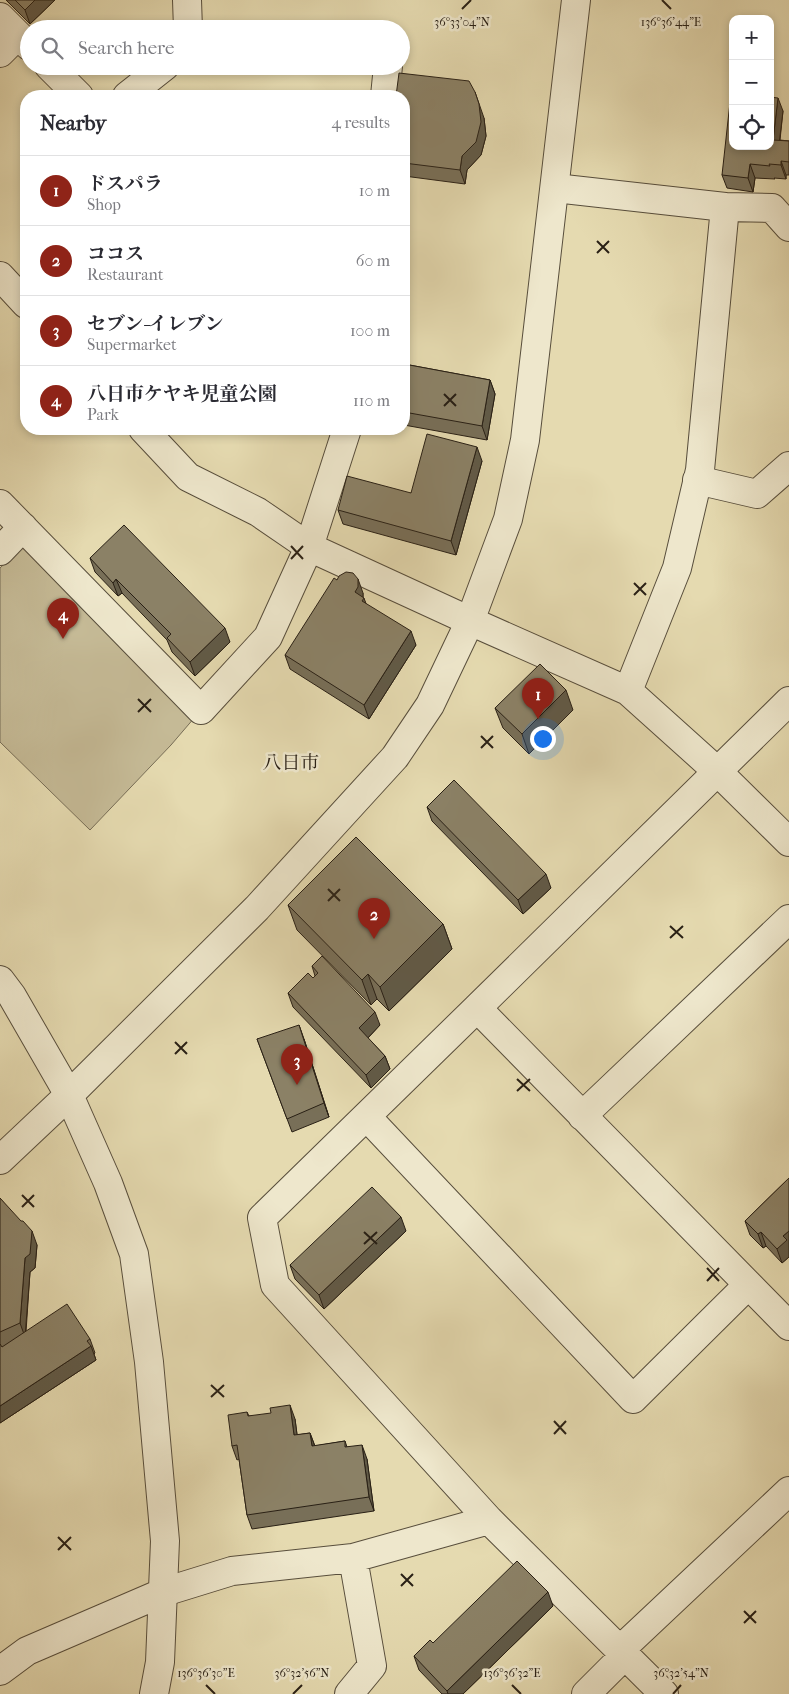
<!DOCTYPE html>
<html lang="en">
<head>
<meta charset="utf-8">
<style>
  :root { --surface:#fff; --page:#f2f2f3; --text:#2b2b33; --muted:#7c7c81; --line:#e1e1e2; --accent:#8f2418 }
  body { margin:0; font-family:"IM FELL French Canon","Noto Serif JP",serif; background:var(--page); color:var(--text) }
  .controls { position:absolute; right:15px; top:15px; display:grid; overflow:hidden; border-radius:10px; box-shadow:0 2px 8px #0003 }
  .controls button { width:45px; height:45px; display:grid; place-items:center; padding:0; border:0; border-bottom:1px solid var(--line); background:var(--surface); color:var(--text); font:25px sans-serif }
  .you { position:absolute; left:542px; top:738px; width:18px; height:18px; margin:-12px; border:4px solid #fff; border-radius:50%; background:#1a73e8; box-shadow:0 0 0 8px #1a73e833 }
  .badge { display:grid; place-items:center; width:32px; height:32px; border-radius:50%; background:var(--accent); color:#fff; font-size:16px; font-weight:700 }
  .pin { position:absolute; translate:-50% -41px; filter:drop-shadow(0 1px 2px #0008) }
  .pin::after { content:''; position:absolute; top:26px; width:18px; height:15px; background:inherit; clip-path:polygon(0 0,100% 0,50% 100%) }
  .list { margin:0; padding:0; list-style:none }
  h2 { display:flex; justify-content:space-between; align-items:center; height:65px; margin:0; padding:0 20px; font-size:21px }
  h2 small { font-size:16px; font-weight:400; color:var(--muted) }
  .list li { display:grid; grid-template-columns:32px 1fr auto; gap:15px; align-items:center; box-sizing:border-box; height:70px; padding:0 20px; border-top:1px solid var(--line) }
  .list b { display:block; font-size:19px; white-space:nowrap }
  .list p { margin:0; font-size:16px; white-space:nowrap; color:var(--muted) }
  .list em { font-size:16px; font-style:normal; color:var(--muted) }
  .icon { flex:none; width:28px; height:28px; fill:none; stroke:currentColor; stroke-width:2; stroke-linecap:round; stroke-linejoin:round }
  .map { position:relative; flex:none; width:789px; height:1694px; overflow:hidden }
  .search { position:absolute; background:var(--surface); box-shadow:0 2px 8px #0003; left:20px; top:20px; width:390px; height:55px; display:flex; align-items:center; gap:12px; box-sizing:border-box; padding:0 18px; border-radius:28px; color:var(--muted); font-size:19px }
  .panel { position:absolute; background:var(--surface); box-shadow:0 2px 8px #0003; left:20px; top:90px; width:390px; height:345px; border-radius:20px }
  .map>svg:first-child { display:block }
  .green { fill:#c5ba96; stroke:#776d56 }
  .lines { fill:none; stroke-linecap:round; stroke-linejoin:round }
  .minor-casing { stroke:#584e3c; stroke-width:30 }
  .tertiary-casing { stroke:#584e3c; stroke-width:30 }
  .minor { stroke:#eee7cc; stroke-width:28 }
  .tertiary { stroke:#eee7cc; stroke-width:28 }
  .wall { fill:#786f58; stroke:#292015 }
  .shaded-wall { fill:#615a47; stroke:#292015 }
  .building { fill:#8b8166; stroke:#292015 }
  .ticks { fill:none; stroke:#292015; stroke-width:2 }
  .labels { text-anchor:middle; stroke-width:5; stroke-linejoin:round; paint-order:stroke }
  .quarter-label { font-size:19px; fill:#292015; stroke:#eee7cc }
  .ticks-label { font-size:12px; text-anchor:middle; fill:#292015; stroke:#eee7cc; stroke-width:5; stroke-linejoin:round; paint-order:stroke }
</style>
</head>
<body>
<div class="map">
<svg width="789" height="1694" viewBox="0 0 789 1694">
  <rect width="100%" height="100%" fill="#e5dab0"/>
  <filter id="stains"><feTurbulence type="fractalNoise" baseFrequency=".004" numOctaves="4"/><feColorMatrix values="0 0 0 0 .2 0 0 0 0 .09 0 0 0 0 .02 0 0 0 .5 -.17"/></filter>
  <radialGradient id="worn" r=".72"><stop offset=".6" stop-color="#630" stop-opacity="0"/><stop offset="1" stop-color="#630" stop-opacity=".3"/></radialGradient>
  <!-- green -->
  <path class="green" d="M25,544l176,166 -30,35 -81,85 -90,-88v-174z"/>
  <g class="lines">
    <!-- minor casing -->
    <g class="minor-casing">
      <path id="minor" d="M187,0l1,29
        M0,17l29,29
        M0,53l18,-18
        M49,66l30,30
        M127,96l38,-30
        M385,96l3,-30
        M725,207l47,1 17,19
        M0,276l26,28
        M143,429l45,48 70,35 51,35 161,74 158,70 49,-123 23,-98 25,-263 -170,-19
        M697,480l60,14 32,-28
        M0,504l201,206 67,-73 41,-90 38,-118
        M0,551l23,-24
        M628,691l90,81 71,70
        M477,1008l312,-307
        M582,1116l207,-197
        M367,1117l266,282 115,-114
        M0,1160l69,-65
        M489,1520l-214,-235 -13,-67 215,-210 312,318
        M164,1592l68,-21 121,-13 136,-38 175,174
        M620,1650l169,-159
        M349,1694l23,-28 -19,-108
        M586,1694l39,-39"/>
    </g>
    <!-- tertiary casing -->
    <g class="tertiary-casing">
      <path id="tertiary" d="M0,980l12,16 57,99 39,88 26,71 15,108 16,179 -5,121 -6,32
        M69,1095l188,-187 138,-151 35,-52 40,-84 38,-102 17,-79 51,-440
        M0,1671l27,-20 137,-59"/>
    </g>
    <!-- minor -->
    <use href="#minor" class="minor"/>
    <!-- tertiary -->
    <use href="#tertiary" class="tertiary"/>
  </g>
  <!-- wall -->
  <path class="wall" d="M6,0h49l-25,24z
    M404,96l80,22 2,18 -5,19 -14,15 -2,14 -61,-8z
    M772,97l11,14 -3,29 9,1v34h-3v4l-12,-1 1,1 -20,-1 -2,14 -26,-4 -5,-13z
    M404,364l86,16 5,14 -8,46 -83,-15z
    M482,461l-26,94 -113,-31 -5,-14 73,-17z
    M90,558l140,84 -35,34 -23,-24 -5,-12 -45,-47 -4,3 -23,-24z
    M363,593v4l3,7 50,41 -47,74 -79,-50 -5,-14z
    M495,708l78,2 -44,44 -26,-26z
    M427,807l124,81 -28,26 -91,-93z
    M288,905l155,19 9,25 -63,62 -12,-12 -6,6 -74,-75z
    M312,966l68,59 -12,13 17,18 5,13 -19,19 -78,-81 -5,-14 25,-15 2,-2z
    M257,1039h47l25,78 -37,15z
    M789,1178v79l-7,6 -16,-17 -3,2 -13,-13 -5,-14z
    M0,1198l37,47 -2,23 -5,4 -4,60 64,7 5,14 -1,1 2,6 -96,63z
    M406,1231l-82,78 -29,-30 -5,-14z
    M247,1412l2,4 46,3 2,16 13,-2 5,13 30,-5 2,6 20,12 7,52 -122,18 -5,-14 -8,-56 -2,1 -5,-14z
    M553,1606l-90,88h-21l-23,-24 -5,-14z"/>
  <!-- shaded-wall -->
  <path class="shaded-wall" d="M35,0h20l-25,24 -5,-14z
    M475,92l9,26 2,18 -5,19 -14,15 -2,14 -5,-14 2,-14z
    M778,98l5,13 -5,42 -5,-13z
    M781,161l5,14v4l-5,-14z
    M750,164l5,14 -2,14 -5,-14z
    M490,380l5,14 -8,46 -5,-14z
    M477,447l5,14 -26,94 -5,-14z
    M116,579l6,14 -4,3 -5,-13z
    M358,579l5,14v6l1,-1 5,14 -14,-20z
    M225,628l5,14 -35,34 -5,-14z
    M411,631l5,14 -47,74 -5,-14z
    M566,690l7,20 -44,44 -7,-20z
    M546,874l5,14 -28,26 -5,-14z
    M443,924l9,25 -63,62 -9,-24z
    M368,974l9,25 -6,6 -9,-25z
    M375,1012l5,13 -16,17 -5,-14z
    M299,1025l5,14 25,78 -5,-14z
    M385,1056l5,13 -19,19 -5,-13z
    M401,1217l5,14 -82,78 -5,-14z
    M32,1231l5,14 -2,23 -5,4 -5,65 -5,-14 5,-65z
    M789,1231v26l-7,6 -5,-14 6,-13z
    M761,1232l5,14 -3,2 -5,-14z
    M91,1346l5,14 -96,63v-17z
    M290,1405l5,14 4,30 -5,-14z
    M310,1433l5,14 -3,-1z
    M362,1445l5,14 7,52 -5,-14z
    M548,1592l5,14 -90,88h-15l-1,-3z"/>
  <!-- building -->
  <path class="building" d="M15,0h20l-10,10z
    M399,73l70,8 6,11 4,12 2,18 -5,20 -14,14 -2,14 -56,-7v-67h-8z
    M733,75v71h37v-49l8,1 -5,42 16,1v21l-8,-1v4l-12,-1 1,2 -20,-2 -2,14 -26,-3z
    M404,364l86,16 -8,46 -78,-14z
    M427,434l50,13 -26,94 -113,-31 9,-34 64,17z
    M124,525l101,103 -35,34 -23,-24 4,-4 -55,-55 -3,4 -23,-25z
    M346,572l7,1 5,6v8l-3,5 9,6 -2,3 49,30 -47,74 -79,-50 49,-77 3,2 2,-4z
    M540,664l26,26 -44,44 -27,-26z
    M454,780l92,94 -28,26 -91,-93z
    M356,837l87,87 -63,63 -12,-13 -6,6 -74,-75z
    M322,956l53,56 -16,16 26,28 -19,19 -78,-82 20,-20 5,5 5,-5 -6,-7z
    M299,1025l25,78 -37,16 -30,-80z
    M789,1178v53l-6,5 4,4 -10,9 -16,-17 -3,2 -13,-13z
    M372,1187l29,30 -82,78 -29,-30z
    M0,1198l21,23h2l9,10 -2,23 -5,4 -5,65 -20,9z
    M67,1304l23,35 -3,2 4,5 -91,60v-62l2,3z
    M290,1405l4,30 16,-2 2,13 33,-5v6l17,-2 7,52 -122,18 -10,-70 -5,1 -4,-31 19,-3 1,4 23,-3 -1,-5z
    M517,1561l31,31 -101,99 -33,-35 16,-16 3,3z"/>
  <!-- ticks -->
  <path class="ticks" d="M662,0l9,9M462,9l9,-9M597,241l12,12M597,253l12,-12M444,394l12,12M444,406l12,-12M291,546l12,13M291,559l12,-13M634,583l12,12M634,595l12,-12M138,699l13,13M138,712l13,-13M481,736l12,12M481,748l12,-12M328,889l12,12M328,901l12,-12M670,926l13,12M670,938l13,-12M175,1042l12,12M175,1054l12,-12M517,1079l13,12M517,1091l13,-12M22,1195l12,12M22,1207l12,-12M364,1232l13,12M364,1244l13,-12M707,1268l12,13M707,1281l12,-13M211,1385l13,12M211,1397l13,-12M554,1421l12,13M554,1434l12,-13M58,1537l13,13M58,1550l13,-13M401,1574l12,12M401,1586l12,-12M744,1611l12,12M744,1623l12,-12M206,1685l9,9M512,1685l9,9M293,1694l9,-9M673,1694l8,-9"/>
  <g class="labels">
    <!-- quarter labels -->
    <g class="quarter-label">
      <text x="291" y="769">八日市</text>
    </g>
  </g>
  <g class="ticks-label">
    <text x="671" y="26">136°36'44"E</text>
    <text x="462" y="26">36°33'04"N</text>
    <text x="206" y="1677">136°36'30"E</text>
    <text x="302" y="1677">36°32'56"N</text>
    <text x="512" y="1677">136°36'32"E</text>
    <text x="681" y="1677">36°32'54"N</text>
  </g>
  <rect width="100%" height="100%" filter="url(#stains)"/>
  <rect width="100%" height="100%" fill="url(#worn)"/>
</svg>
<div class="controls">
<button>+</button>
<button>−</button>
<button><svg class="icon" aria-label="locate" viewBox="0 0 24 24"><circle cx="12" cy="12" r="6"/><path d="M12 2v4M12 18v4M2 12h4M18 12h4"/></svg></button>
</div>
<div class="you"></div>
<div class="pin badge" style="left:538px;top:719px">1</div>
<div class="pin badge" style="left:374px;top:939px">2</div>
<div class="pin badge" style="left:297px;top:1085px">3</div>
<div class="pin badge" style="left:63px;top:639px">4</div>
<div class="search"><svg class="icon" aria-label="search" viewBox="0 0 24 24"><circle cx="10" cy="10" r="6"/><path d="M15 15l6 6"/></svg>Search here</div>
<section class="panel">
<h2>Nearby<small>4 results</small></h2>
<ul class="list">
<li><span class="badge">1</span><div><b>ドスパラ</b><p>Shop</p></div><em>10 m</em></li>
<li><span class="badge">2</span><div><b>ココス</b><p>Restaurant</p></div><em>60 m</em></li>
<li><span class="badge">3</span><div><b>セブン-イレブン</b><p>Supermarket</p></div><em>100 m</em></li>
<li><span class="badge">4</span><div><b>八日市ケヤキ児童公園</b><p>Park</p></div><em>110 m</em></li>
</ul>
</section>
</div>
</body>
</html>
